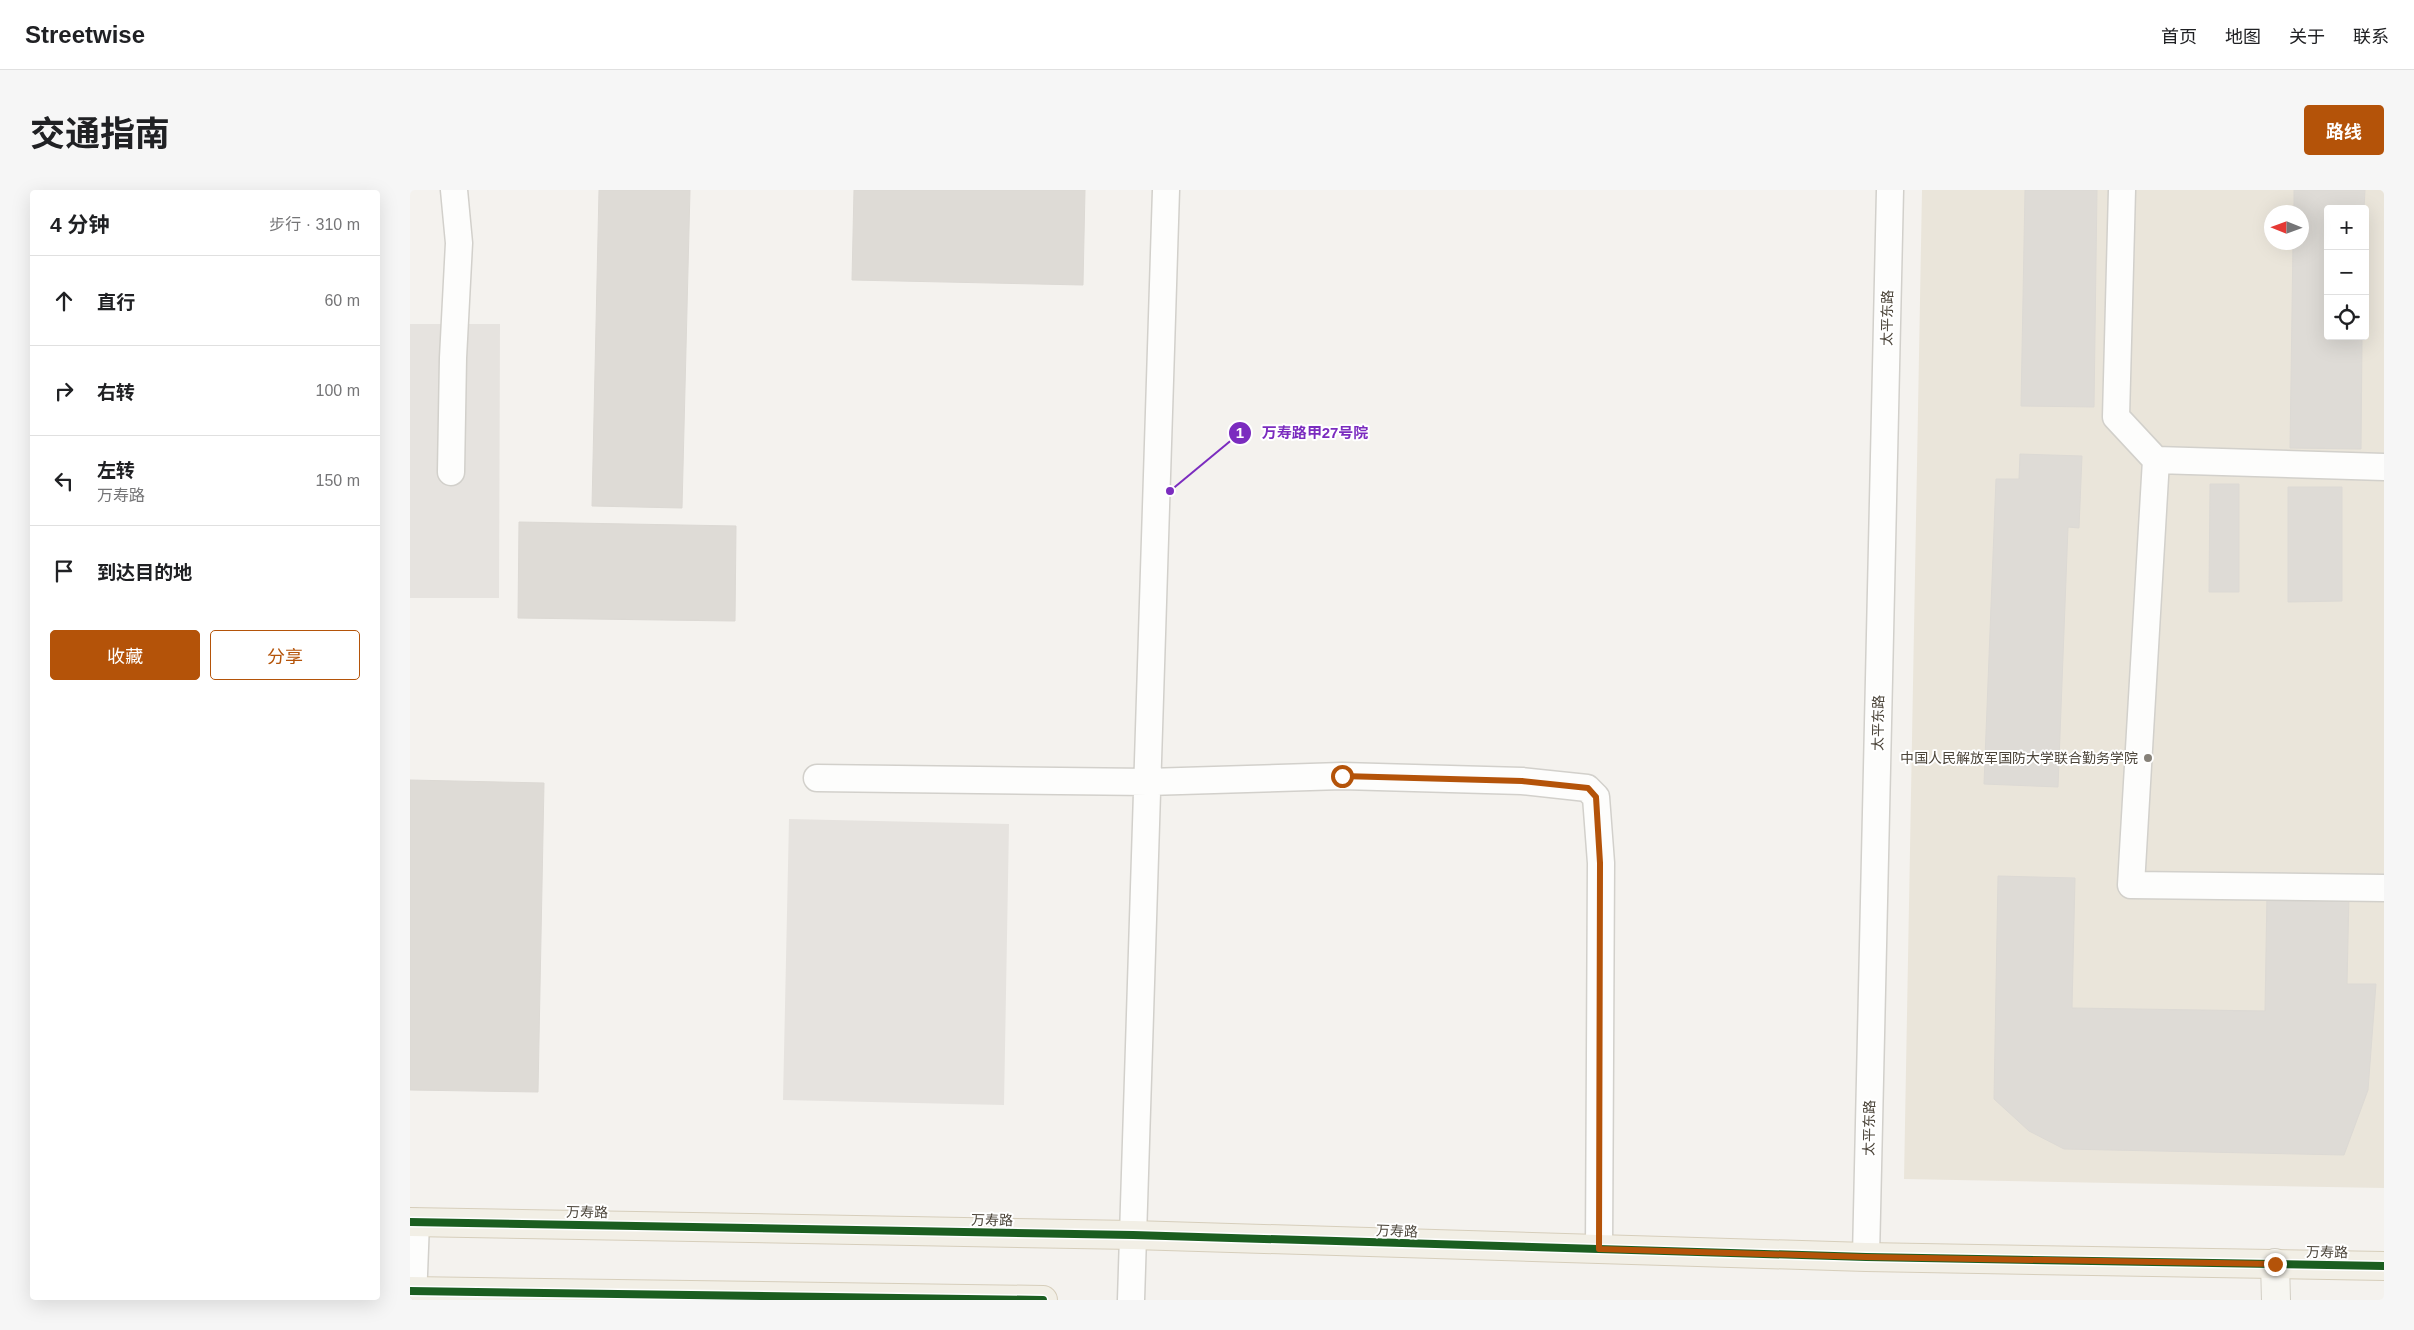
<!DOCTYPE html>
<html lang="zh">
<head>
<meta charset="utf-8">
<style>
  :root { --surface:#fff; --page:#f6f6f6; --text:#202124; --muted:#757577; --line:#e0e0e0; --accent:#b45309 }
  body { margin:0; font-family:Helvetica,"Noto Sans SC",sans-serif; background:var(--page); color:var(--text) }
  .controls { position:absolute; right:15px; top:15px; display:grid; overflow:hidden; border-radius:5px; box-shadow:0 5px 20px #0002 }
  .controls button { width:45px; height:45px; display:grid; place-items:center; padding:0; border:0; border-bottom:1px solid var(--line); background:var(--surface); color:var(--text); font:25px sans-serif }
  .compass { position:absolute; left:1854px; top:15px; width:45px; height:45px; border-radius:50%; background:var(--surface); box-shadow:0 5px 20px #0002; rotate:271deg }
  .stop { position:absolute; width:15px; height:15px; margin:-11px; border:4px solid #b45309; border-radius:50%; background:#fff }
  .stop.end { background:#b45309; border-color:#fff; box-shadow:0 1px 5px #0008 }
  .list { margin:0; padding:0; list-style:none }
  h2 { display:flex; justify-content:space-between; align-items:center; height:65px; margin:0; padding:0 20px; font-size:21px }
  h2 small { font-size:16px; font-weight:400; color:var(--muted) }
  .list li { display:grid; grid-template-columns:32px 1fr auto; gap:15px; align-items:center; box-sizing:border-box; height:90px; padding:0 20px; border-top:1px solid var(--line) }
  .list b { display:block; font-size:19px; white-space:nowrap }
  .list p { margin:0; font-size:16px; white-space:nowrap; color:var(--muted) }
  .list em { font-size:16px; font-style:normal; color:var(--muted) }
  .actions { display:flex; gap:10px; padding:15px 20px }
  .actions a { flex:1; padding:11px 0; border:1px solid var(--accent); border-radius:5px; text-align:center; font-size:18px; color:var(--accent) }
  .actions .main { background:var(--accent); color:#fff }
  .icon { flex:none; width:28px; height:28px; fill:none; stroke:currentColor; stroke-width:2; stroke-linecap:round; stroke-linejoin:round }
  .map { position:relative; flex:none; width:1974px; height:1110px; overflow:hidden; border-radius:5px }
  header { display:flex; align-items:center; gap:30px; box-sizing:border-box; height:70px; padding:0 25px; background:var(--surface); border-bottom:1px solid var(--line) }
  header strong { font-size:24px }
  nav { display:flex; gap:28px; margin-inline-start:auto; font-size:18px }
  .intro { display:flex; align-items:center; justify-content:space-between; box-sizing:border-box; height:120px; padding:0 30px }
  h1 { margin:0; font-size:35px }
  .button { padding:12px 22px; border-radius:5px; background:var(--accent); color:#fff; font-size:18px; font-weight:700 }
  main { display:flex; gap:30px; padding:0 30px }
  aside { flex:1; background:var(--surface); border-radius:5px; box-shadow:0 5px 20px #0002 }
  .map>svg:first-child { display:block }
  .education { fill:#eae5da; fill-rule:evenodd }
  .parking { fill:#e6e3df }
  .building { fill:#dedbd6; stroke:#dcd9d4 }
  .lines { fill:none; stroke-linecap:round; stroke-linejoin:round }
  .street-casing { stroke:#d2d0cb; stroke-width:29 }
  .secondary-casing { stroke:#d3cfc5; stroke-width:30 }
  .primary-casing { stroke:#d6cebb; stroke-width:30 }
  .street { stroke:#fdfdfc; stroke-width:26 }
  .secondary { stroke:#f7f6f1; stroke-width:28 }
  .primary { stroke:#f2efe6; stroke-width:28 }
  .cycleway-casing { stroke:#fff; stroke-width:11 }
  .cycleway { stroke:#1b5e20; stroke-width:8 }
  .route { stroke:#b45309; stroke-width:6 }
  .poi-dot { fill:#868178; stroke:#fff; stroke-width:2 }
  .labels { text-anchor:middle; stroke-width:4; stroke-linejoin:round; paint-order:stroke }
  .street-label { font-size:14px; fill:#4b4439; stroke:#fff }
  .poi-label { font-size:14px; fill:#4b4439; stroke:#fff; text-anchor:end }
  .leader { fill:none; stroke:#7b2cbf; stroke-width:2 }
  .callout-dot { fill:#7b2cbf; stroke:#fff; stroke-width:2 }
  .mark-label { font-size:15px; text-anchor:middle; font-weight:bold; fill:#fff }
  .callout-label { font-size:15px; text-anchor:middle; font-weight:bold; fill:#7b2cbf; stroke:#fff; stroke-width:4; stroke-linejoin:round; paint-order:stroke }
</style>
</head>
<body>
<header>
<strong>Streetwise</strong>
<nav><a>首页</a><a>地图</a><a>关于</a><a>联系</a></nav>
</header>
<div class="intro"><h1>交通指南</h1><a class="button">路线</a></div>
<main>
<aside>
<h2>4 分钟<small>步行 · 310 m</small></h2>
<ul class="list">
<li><svg class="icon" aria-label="ahead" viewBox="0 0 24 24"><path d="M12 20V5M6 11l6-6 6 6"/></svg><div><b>直行</b></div><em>60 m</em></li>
<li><svg class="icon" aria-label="right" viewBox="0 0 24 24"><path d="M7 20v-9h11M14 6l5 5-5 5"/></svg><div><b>右转</b></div><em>100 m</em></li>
<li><svg class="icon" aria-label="left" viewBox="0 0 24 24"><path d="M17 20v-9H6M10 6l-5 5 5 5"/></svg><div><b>左转</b><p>万寿路</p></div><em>150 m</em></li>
<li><svg class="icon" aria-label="arrive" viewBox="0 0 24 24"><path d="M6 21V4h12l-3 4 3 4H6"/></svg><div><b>到达目的地</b></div></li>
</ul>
<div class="actions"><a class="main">收藏</a><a>分享</a></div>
</aside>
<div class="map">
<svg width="1974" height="1110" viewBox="0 0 1974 1110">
  <rect width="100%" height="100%" fill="#f4f2ee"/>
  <!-- education -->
  <path class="education" d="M1512,0h462v998l-480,-9zM1918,19h37v127h-37zM1862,22h30v30h-30z"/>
  <!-- parking -->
  <path class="parking" d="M0,134h90l-1,274h-89z
    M379,629l220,5 -5,281 -221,-5z"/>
  <!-- building -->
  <path class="building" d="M189,0h91l-8,318 -90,-2z
    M444,0h231l-2,95 -231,-5z
    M1615,0h72l-3,217 -73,-1z
    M1884,0h71l-1,19h-36v127h34l-1,113 -71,-1 3,-206h9v-30h-8z
    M1610,264l62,2 -3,72 -11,-1 -10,260 -74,-3 12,-305h23z
    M1800,294h29v108h-30z
    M1878,297h54v114l-54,1z
    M109,332l217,4 -1,95 -217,-3z
    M0,590l134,3 -6,309 -128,-2z
    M1588,686l77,2 -3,130 193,3 2,-118 82,1 -2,90h29l-8,106 -24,65 -280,-6 -35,-18 -35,-32z"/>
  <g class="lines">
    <!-- street casing -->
    <g class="street-casing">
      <path id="street" d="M1712,0l-6,227 40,43 228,7
        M1746,270l-25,425 253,3
        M41,282l2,-114 6,-115 -5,-53
        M407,588l331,4 194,-6 180,5 65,7 9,9 5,66 -2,386
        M1456,1067l24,-1067
        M3,1110l3,-78
        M721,1110l35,-1110"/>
    </g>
    <!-- secondary casing -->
    <g class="secondary-casing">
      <path id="secondary" d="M1865,1073l1,37"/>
    </g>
    <!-- primary casing -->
    <g class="primary-casing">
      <path id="primary" d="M0,1032l723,13 733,22 518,9
        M0,1101l633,9"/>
    </g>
    <!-- street -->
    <use href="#street" class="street"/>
    <!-- secondary -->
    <use href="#secondary" class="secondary"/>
    <!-- primary -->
    <use href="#primary" class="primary"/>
    <!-- cycleway casing -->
    <g class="cycleway-casing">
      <path id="cycleway" d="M0,1032l723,13 733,22 518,9
        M0,1101l633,9"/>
    </g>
    <!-- cycleway -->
    <use href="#cycleway" class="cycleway"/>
  </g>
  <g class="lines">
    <!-- route -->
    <path class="route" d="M932,586l180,5 66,7 8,9 4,66 -1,386 267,8 409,7"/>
  </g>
  <!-- markers -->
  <circle class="poi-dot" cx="1738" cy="568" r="5"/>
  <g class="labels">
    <!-- street labels -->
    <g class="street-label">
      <text transform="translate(1477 128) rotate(-89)" y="5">太平东路</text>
      <text transform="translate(1468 533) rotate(-89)" y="5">太平东路</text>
      <text transform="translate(1459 938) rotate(-89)" y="5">太平东路</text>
      <text transform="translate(177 1022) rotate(1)" y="5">万寿路</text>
      <text transform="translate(582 1030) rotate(1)" y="5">万寿路</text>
      <text transform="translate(987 1041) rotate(2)" y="5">万寿路</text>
      <text transform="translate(1917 1062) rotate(1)" y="5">万寿路</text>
    </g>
    <!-- poi labels -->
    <g class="poi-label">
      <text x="1728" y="573">中国人民解放军国防大学联合勤务学院</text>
    </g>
  </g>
  <!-- callouts -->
  <path class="leader" d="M760 301L830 243"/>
  <g class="callout-dot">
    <circle cx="760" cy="301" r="5"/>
    <circle cx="830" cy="243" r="12"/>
  </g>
  <g class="mark-label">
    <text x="830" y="248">1</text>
  </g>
  <g class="callout-label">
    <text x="905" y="248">万寿路甲27号院</text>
  </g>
</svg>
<div class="controls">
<button>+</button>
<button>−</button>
<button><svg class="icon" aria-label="locate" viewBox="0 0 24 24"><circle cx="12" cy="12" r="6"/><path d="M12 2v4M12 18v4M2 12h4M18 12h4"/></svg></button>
</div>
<svg class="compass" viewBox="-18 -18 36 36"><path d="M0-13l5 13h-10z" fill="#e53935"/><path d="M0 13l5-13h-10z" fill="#757577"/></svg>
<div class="stop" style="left:932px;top:586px"></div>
<div class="stop end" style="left:1865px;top:1074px"></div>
</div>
</main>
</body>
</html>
